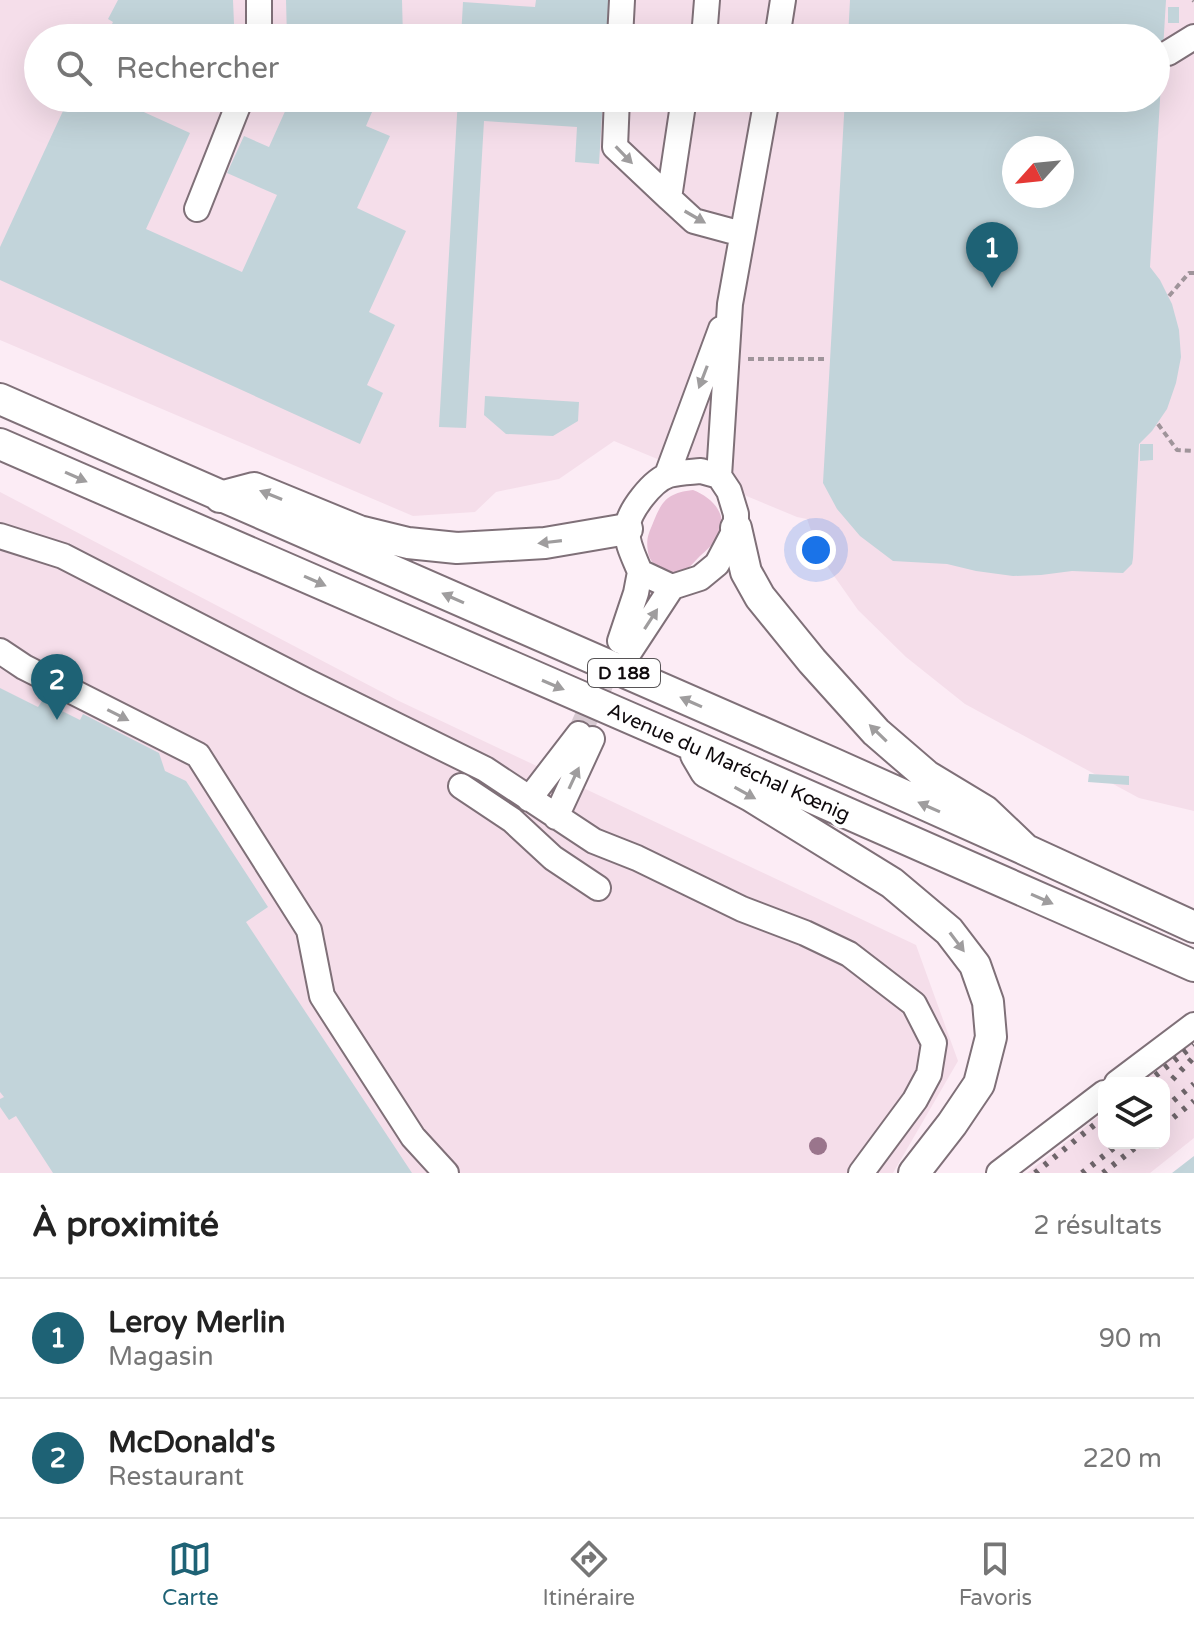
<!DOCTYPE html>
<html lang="fr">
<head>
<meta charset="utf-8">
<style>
  :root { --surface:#fff; --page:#f6f6f6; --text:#222; --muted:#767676; --line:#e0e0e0; --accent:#1e6275 }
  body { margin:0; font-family:"Varela Round",sans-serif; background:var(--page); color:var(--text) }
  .controls { position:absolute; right:24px; bottom:24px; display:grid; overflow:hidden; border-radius:16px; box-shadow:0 8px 32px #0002 }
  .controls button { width:72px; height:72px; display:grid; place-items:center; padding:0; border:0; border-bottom:2px solid var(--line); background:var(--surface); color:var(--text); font:40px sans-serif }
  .compass { position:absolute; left:1002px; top:136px; width:72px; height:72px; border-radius:50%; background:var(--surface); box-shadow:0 8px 32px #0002; rotate:243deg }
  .you { position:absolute; left:816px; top:550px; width:28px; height:28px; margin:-20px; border:6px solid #fff; border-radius:50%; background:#1a73e8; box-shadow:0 0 0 12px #1a73e833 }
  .badge { display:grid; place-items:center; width:52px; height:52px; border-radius:50%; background:var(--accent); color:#fff; font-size:26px; font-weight:700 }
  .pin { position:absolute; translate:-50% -66px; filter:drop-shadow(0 2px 4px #0008) }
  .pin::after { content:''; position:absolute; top:42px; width:28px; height:24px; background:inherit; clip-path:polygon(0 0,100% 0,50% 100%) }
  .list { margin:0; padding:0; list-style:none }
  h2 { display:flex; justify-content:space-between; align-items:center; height:104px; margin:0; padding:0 32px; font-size:34px }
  h2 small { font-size:26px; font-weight:400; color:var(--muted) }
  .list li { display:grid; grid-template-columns:52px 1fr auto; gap:24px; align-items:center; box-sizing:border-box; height:120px; padding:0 32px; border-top:2px solid var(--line) }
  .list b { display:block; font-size:30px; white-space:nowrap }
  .list p { margin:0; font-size:26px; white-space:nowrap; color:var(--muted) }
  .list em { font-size:26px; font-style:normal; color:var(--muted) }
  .icon { flex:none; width:44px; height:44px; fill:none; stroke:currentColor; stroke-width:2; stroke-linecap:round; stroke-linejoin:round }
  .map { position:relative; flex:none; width:1194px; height:1173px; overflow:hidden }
  .search { position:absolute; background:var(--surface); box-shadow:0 8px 32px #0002; left:24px; right:24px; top:24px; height:88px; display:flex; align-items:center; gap:20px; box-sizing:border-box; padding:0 28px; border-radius:44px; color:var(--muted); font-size:30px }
  .sheet { height:344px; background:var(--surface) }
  nav { display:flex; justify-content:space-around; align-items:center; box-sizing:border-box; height:112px; border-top:2px solid var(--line); background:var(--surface); font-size:22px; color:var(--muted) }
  nav a { display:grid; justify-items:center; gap:4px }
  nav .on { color:var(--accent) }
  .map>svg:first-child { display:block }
  .built { fill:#f5deea; fill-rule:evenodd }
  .green { fill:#e7bed5 }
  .building { fill:#c2d4da; fill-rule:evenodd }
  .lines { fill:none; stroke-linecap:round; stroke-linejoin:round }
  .minor-tunnel { stroke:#d8cad2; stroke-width:24; stroke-dasharray:24 12; stroke-linecap:butt }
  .minor-casing { stroke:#7f7078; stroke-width:28 }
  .major-casing { stroke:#7f7078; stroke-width:34 }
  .path { stroke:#9f949a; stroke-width:4; stroke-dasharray:6 4; stroke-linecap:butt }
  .minor { stroke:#fff; stroke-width:24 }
  .major { stroke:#fff; stroke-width:30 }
  .rail { stroke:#6e656a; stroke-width:6; stroke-dasharray:4 8; stroke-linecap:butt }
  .tree { fill:#9a758c }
  .oneway { fill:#9f9d9e }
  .labels { text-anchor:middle; stroke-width:8; stroke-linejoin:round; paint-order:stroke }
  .shield { fill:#fff; stroke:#575456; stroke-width:2 }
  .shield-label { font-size:18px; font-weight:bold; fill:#0f0a0d }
  .street-label { font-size:20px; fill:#0f0a0d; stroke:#fff }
</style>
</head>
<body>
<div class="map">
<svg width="1194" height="1173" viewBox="0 0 1194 1173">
  <rect width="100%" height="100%" fill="#fcecf5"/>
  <!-- built -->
  <path class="built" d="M0,0h1194v811l-55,-13 -174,-94 -59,-47 -48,-47 -38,-54 -13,-37 -10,-2 -183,-76 -55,38 -63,13 -21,20 -62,4 -413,-176zM38,38h1118v60h-1118zM1014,148h48v48h-48z
    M0,492l399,209 517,244 42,116 -65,112h-893z
    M1194,1042v96l-44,35h-123l77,-61v31h60v-60h-23z"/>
  <!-- green -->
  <path class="green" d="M693,490c15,6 30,18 29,36 -1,12 -14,23 -22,30 -5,5 -12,14 -19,16 -14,5 -31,-6 -33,-20 -2,-13 0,-17 5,-29 9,-23 15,-30 40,-33z"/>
  <!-- building -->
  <path class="building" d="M118,0h115l1,24h-22v5l-56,2 1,-6 -22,1 -6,12h-24l8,-16 -5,-3z
    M286,0h116l1,38h-116z
    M536,0h73l-2,38h-146l2,-36 72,5z
    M850,0h316l-16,267 10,13 12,24 7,26 2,27 -5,26 -9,26 -15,22 -13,13 -6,114 -1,6 -9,9 -51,-2 -31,4 -28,1 -37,-5 -29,-7 -54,-3 -33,-25 -23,-27 -14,-26 22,-385h311v-60h-308zM1014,148h48v48h-48z
    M1168,7h11v16h-11z
    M69,98h44l77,35 -44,96 96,43 35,-77 -50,-22 17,-37 25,11 22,-49h87l-12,28 24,10 -33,72 49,23 -37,81 26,13 -28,60 16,8 -23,51 -360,-164v-33z
    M458,98h145l-4,66 -24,-2 2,-35 -93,-6 -18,307 -27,-1z
    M485,396l94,6 -1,19 -25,15 -47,-2 -22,-19z
    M1140,444h13v16l-13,1z
    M0,688l38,19 4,-6 38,19 3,-6 76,39 6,18 21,10 82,126 -22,15 166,251h-359l-37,-57 -7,4 -9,-13v-8l4,-2 -4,-5z
    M1089,774l40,2v9l-41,-3z
    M1194,1156v17h-22z"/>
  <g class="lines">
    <!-- minor-tunnel -->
    <path class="minor-tunnel" d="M579,734l37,-83"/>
    <!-- minor casing -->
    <g class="minor-casing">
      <path id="minor" d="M259,0v38
        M620,38l2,-38
        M704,38l3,-38
        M777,38l6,-38
        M1168,53l26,-16
        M617,98l-2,49 54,51
        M684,98l-15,100 25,23 48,13
        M197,209l44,-111
        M701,471l18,5 10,15 7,23v14l-19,36 -17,14 -28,9 -32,-15c-5,-13 -14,-29 -13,-43 1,-18 26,-49 42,-54 10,-3 22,-3 32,-4z
        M667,475l54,-146
        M719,476l11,-172 37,-206
        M0,536l63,20 245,126 177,87 109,72 43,17 105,51 63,24 44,21 65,50 20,39 -5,31 -14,26 -54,73
        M620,641l16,-48 4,-21
        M0,651l24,16 174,88 111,175 13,66 91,141 33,36
        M630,651l42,-64
        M461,786l51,34 41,38 45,30
        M529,799l50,-65
        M556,817l36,-78
        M1117,1083l77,-58
        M999,1173l105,-80"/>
    </g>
    <!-- major casing -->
    <g class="major-casing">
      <path id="major" d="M0,399l832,364 194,87
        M0,444l738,321 456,201
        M220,497l34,-9 105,43 49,12 49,5 88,-5 82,-14
        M736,528l10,44 14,25 52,64 64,71 51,44 58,35 41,39 168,77
        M696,755l10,17 45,24 141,87 57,48 26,34 13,37 3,35 -12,47 -27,40 -38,49"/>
    </g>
    <!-- path -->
    <path class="path" d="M1193,0l1,1
      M1169,296l20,-23h5
      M748,359h76
      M1158,424l19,26 17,1"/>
    <!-- minor -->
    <use href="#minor" class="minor"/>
    <!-- major -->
    <use href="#major" class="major"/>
    <!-- rail -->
    <path class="rail" d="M1146,1083l48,-38
      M1164,1088l30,-31
      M1164,1108l30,-24
      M1164,1125l30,-24
      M1035,1173l69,-56
      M1082,1173l38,-30
      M1103,1173l38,-30"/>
  </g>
  <!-- trees -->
  <circle class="tree" cx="818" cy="1146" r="9"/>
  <!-- one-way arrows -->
  <defs><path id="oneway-solid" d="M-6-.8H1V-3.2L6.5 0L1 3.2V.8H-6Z" transform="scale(2)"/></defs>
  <g class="oneway">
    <use href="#oneway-solid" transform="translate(624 155) rotate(46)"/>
    <use href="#oneway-solid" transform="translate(695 217) rotate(30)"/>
    <use href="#oneway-solid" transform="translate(703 377) rotate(111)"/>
    <use href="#oneway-solid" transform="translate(76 477) rotate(24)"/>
    <use href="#oneway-solid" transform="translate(271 495) rotate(-158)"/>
    <use href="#oneway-solid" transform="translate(550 542) rotate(173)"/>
    <use href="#oneway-solid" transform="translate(315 581) rotate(24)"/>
    <use href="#oneway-solid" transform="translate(453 598) rotate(-156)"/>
    <use href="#oneway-solid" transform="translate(651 619) rotate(-57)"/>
    <use href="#oneway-solid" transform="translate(553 685) rotate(23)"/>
    <use href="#oneway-solid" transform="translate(691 702) rotate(-156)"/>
    <use href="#oneway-solid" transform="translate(118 715) rotate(27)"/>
    <use href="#oneway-solid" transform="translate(878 733) rotate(-136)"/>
    <use href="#oneway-solid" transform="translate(574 778) rotate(-65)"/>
    <use href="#oneway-solid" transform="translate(745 793) rotate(29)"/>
    <use href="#oneway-solid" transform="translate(929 807) rotate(-156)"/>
    <use href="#oneway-solid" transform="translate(1042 899) rotate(24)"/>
    <use href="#oneway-solid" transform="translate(957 942) rotate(53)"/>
  </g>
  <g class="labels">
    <!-- shield labels -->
    <rect class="shield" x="588" y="659" width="72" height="28" rx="6"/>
    <g class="shield-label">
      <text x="624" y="679">D 188</text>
    </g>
    <!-- street labels -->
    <g class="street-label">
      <text transform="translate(729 762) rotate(24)" y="7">Avenue du Maréchal Kœnig</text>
    </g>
  </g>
</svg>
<div class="controls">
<button><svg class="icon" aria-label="layers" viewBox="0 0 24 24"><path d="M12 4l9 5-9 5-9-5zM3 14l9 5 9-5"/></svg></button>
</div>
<svg class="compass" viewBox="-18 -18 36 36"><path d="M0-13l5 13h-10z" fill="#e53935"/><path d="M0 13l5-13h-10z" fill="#767676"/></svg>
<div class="you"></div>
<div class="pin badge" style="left:992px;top:288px">1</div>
<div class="pin badge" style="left:57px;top:720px">2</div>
<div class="search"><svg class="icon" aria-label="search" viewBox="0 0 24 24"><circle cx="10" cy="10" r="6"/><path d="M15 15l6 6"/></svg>Rechercher</div>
</div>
<section class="sheet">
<h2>À proximité<small>2 résultats</small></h2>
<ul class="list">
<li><span class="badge">1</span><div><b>Leroy Merlin</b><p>Magasin</p></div><em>90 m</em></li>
<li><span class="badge">2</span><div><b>McDonald's</b><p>Restaurant</p></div><em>220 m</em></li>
</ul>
</section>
<nav>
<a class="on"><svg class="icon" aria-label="map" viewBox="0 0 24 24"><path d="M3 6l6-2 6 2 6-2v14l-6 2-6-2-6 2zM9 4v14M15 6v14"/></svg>Carte</a>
<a><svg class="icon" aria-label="directions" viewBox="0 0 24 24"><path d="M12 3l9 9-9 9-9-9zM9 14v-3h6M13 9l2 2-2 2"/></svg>Itinéraire</a>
<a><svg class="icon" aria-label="saved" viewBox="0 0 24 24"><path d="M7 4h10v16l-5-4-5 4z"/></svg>Favoris</a>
</nav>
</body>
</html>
